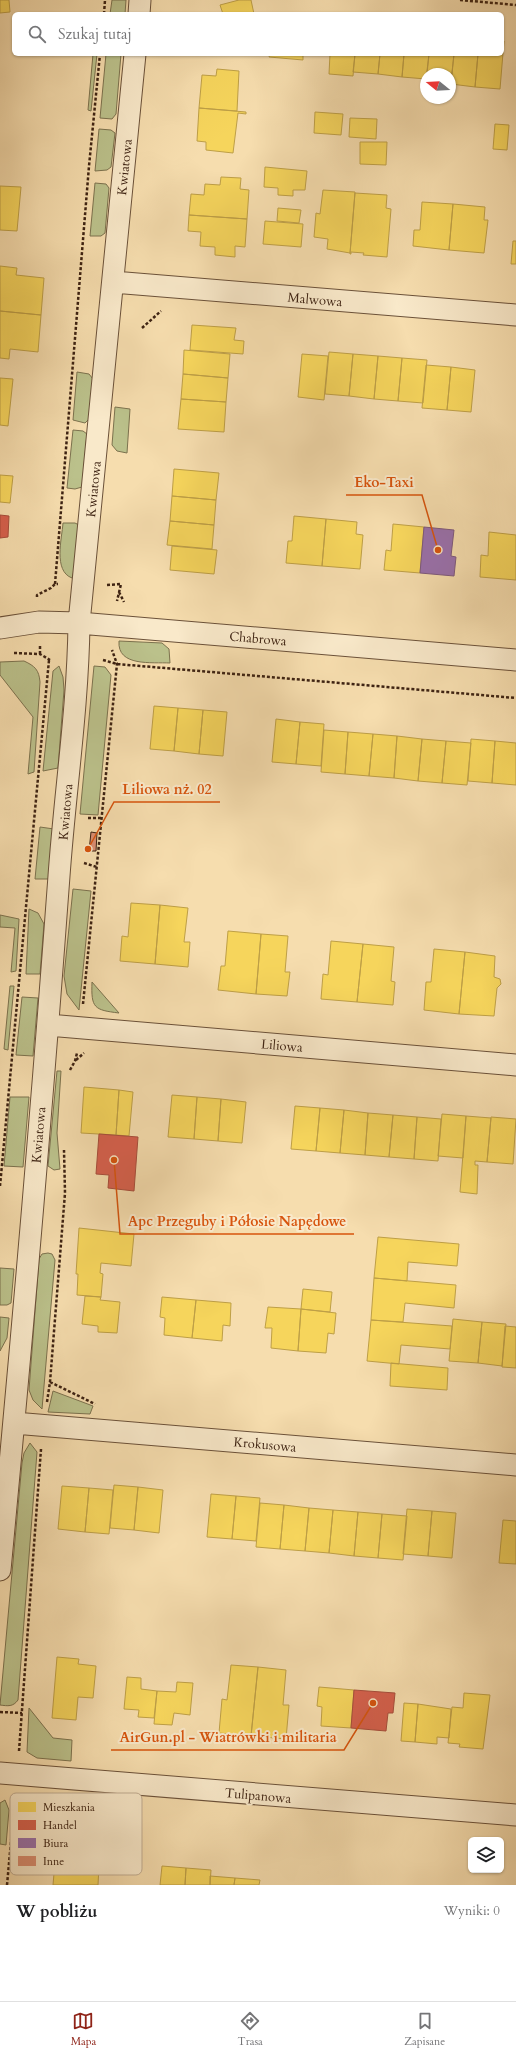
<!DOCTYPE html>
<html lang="pl">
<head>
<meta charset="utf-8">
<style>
  :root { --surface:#fff; --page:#f2f2f2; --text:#202124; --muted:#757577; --line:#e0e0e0; --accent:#8f2418 }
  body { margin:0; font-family:Cardo,serif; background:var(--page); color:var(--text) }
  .controls { position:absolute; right:12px; bottom:12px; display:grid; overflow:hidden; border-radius:6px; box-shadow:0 1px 3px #0004 }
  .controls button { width:36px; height:36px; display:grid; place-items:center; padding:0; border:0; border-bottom:1px solid var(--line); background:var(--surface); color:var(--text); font:20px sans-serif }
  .compass { position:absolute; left:420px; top:68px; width:36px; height:36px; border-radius:50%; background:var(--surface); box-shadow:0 1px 3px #0004; rotate:288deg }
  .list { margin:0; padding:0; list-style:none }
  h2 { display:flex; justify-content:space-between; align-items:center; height:52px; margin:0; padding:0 16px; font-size:17px }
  h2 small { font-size:13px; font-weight:400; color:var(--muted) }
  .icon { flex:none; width:22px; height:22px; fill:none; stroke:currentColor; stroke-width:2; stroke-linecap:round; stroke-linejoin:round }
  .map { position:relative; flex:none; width:516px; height:1885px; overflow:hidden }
  .search { position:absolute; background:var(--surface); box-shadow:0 1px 3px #0004; left:12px; right:12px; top:12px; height:44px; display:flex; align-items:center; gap:10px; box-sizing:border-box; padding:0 14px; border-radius:6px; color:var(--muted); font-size:15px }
  .sheet { height:116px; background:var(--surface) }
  nav { display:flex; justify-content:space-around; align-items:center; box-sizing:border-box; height:56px; border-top:1px solid var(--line); background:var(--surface); font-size:11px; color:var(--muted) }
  nav a { display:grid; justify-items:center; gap:2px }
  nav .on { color:var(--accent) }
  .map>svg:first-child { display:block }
  .green { fill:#bbc18b; stroke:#7c724e }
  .homes { fill:#f6d55c; stroke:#be9f46 }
  .shops { fill:#d6604d; stroke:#a84d3b }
  .offices { fill:#9970ab; stroke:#7d597d }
  .building { fill:#db8e72; stroke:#3d2212 }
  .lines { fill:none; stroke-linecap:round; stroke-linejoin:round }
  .minor-casing { stroke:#6b5139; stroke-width:23 }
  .path { stroke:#3d2212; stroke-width:2.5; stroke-dasharray:3 2; stroke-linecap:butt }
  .minor { stroke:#f9e9ca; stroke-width:21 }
  .labels { text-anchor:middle; stroke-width:4; stroke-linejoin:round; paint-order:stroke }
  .street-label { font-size:13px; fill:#3d2212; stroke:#f9e9ca }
  .key { fill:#f9e9ca; stroke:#c1ad93; stroke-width:1 }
  .key-label { font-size:11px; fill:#3d2212 }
  .leader { fill:none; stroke:#d7540d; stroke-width:1.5 }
  .callout-dot { fill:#d7540d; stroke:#f9e9ca; stroke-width:1.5 }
  .callout-label { font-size:14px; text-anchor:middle; font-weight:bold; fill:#d7540d; stroke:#f9e9ca; stroke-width:4; stroke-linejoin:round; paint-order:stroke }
</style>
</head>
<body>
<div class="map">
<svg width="516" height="1885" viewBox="0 0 516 1885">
  <rect width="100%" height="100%" fill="#f6ddae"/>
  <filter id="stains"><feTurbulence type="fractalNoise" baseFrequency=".005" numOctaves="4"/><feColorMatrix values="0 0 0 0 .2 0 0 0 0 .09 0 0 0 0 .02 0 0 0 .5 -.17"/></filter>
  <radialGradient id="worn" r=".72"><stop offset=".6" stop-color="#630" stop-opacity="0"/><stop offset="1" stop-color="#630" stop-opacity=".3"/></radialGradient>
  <!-- green -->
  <path class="green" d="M112,0h14l-1,14h-15z
    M93,54h4l-6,57 -3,-1z
    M106,54h15l-5,60 -4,5 -12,-1z
    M99,129l12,1 4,3 -4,34 -4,3 -12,1z
    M95,183l11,1 3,4 -4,45 -4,3h-11z
    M77,372l12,2 4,5 -4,40 -4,4 -12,-3z
    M115,407l15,2 -3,44 -10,-2 -5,-6z
    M73,430l10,1 4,3 -5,53 -7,2 -8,-1z
    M63,523h12l4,2 -4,43 -3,10c-19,-7 -10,-40 -9,-55z
    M119,641l43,2 7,6 1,14c-18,-1 -53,4 -51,-22z
    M24,661c11,5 15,9 16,21l-6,90 -6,2 5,-57 -33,-42v-13z
    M59,666l4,11 1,13 -6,78 -15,3 10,-100z
    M94,666l11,1 6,8 -13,140 -18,-1z
    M40,827l14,2 -5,50h-14z
    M73,889l18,2 -12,119 -12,-16 -3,-18z
    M29,909l9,4 6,11 -4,50h-14z
    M0,915l19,4 -3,52 -5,1 4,-44 -15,-1z
    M92,982l27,31c-25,-3 -28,-5 -27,-31z
    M10,986h4l-6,64 -4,-1z
    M22,997l16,1 -5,58 -17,-1z
    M57,1071h4l-4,62 3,36 -6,1 -6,-4z
    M10,1097h19l-6,70 -19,-1z
    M48,1253l4,1 3,6 -13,149 -9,-9 -4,-10 10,-131 3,-5z
    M0,1268l14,1 -3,34 -4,2h-7z
    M0,1317l9,1 -2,20 -7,13z
    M53,1391l40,15 -3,8 -42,-2z
    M30,1443l7,9 -19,248c-5,7 -10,6 -18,5l22,-242 2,-10z
    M29,1708l24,30 19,2 -1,21 -34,-3 -10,-6z
    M5,1800l4,10 -3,35 -6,-1v-41z"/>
  <!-- homes -->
  <path class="homes" d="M0,0h9l1,12 -10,1z
    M239,0h12l3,14h-31l-3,-9z
    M502,41h2l-4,48 -25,-2 3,-33h24z
    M270,54h33v6l-34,-3z
    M330,54h25l-2,22 -24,-2z
    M355,54h25l-2,20 -25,-2z
    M380,54h24l-2,23 -24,-3z
    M404,54h25l-3,25 -24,-2z
    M429,54h25l-3,27 -1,-7h-23z
    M454,54h24l-3,33 -24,-3z
    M217,69l22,2 -2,40 -38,-3 3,-33 14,1z
    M199,108l47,4v2l-8,-1 -5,40 -27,-3v-8l-9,-1z
    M315,112l28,2 -2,21 -27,-2z
    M350,118l27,1 -1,20 -27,-2z
    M495,124l14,1 -2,25 -14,-1z
    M360,142h27l-1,23 -26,-1z
    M265,167l42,4 -2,19h-12v6l-15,-1v-7l-14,-1z
    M221,177l20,1 -1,11 9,1 -2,29 -58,-4 2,-21 13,1 1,-11 15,1z
    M0,186l21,1 -4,44 -17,-1z
    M323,190l32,2 -5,61 -23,-4 1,-10 -14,-2 2,-24 4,1z
    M355,193l32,2 -1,13 5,1 -4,48 -24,-2 1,-2 -13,-1v2h-1z
    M422,202l31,2 -4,46 -36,-4 1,-16h6z
    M453,204l32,3 -1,13h4l-4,33 -35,-3z
    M278,208l23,2 -2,13 -22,-2z
    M189,215l58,4 -2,28 -10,-1v11l-20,-2v-8l-15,-1 1,-14 -13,-1z
    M265,221l38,3 -2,23 -38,-3z
    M513,241h3v23h-5z
    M0,266l17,2 -1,7 28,3 -3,37 -41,-4z
    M0,311l41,4 -3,37 -28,-3 -1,10 -9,-1z
    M192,325l44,3 -2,12 10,1 -1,13 -53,-4z
    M184,350l46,4 -2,24 -45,-4z
    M329,352l24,2 -4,42 -24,-2z
    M302,354l26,2 -4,44 -26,-3z
    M353,354l25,2 -4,43 -25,-3z
    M378,356l24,2 -4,43 -24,-2z
    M402,358l25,2 -4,43 -25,-2z
    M426,365l25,2 -4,43 -25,-2z
    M451,367l24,3 -4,42 -24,-2z
    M183,374l45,4 -2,24 -45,-3z
    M0,378l13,1 -5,47 -8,-1z
    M181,399l45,3 -2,30 -46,-3z
    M174,469l45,4 -3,27 -44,-4z
    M0,475l13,1 -3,27 -10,-1z
    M172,496l44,4 -2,25 -44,-4z
    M294,516l32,3 -4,47 -36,-3 2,-22h4z
    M326,519l31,3 -1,12 7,1 -3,34 -38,-3z
    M170,521l44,4 -2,24 -45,-4z
    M393,524l31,3 -4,46 -36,-3 2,-20 5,1z
    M489,532l27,3v45l-36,-3 1,-22 7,1z
    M172,546l45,4 -3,24 -44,-4z
    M154,706l24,2 -4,43 -24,-2z
    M178,708l25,2 -4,44 -25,-3z
    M203,710l24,2 -4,44 -24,-2z
    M276,719l24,3 -4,42 -24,-2z
    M300,722l24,2 -3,42 -25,-2z
    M324,730l24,2 -3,42 -24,-2z
    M348,732l25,2 -4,42 -24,-2z
    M373,734l24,2 -3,42 -25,-2z
    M397,736l25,3 -4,42 -24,-3z
    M422,739l24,2 -4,42 -24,-2z
    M471,739l24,2 -3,42 -24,-2z
    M446,741l25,2 -4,42 -25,-2z
    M495,741l21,2v42l-24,-2z
    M131,903l29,2 -5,59 -35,-3 2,-25 6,1z
    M160,905l28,3 -4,34h6l-2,25 -33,-3z
    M228,931l33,3 -5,60 -38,-4 3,-24h4z
    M261,934l27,2 -3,36h5l-3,24 -31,-2z
    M331,941l32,3 -6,58 -36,-3 2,-25 5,1z
    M363,944l31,3 -3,34 4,1 -2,23 -36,-3z
    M434,949l31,3 -6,62 -35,-4 2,-28h5z
    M465,952l30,4 -1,21 6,2 1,5 -4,4 -3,28 -35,-2z
    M84,1087l35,3 -3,45 -35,-2z
    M119,1090l14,2 -4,44 -13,-1z
    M172,1095l25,2 -3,42 -26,-2z
    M197,1097l24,2 -3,42 -24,-2z
    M221,1099l25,3 -4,41 -24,-2z
    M295,1106l25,2 -4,43 -25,-2z
    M320,1108l24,2 -4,43 -24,-2z
    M344,1110l24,3 -3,42 -25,-2z
    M368,1113l25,2 -4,42 -24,-2z
    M442,1114l24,2 -3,42 -25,-2z
    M393,1115l24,2 -3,42 -25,-2z
    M466,1116l25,2 -4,44 -12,-1v4h3l-1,29 -17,-2z
    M417,1117l24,2 -3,42 -24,-2z
    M491,1117l25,2 -3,45 -26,-2z
    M79,1228l55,6 -3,32 -30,-3 -1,10 3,1 -2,23 -24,-2 1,-21h-2z
    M378,1237l81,7 -2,22 -49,-4 -1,19 -33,-3z
    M374,1278l82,7 -2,23 -49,-5 -2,19 -32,-2z
    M303,1289l29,3 -2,20 -29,-3z
    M85,1296l16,1 -1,3 20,2 -3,31 -19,-1v-6l-16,-2z
    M162,1297l34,3 -4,38 -28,-3 1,-17 -5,-1z
    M196,1300l35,3 -1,23 -7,-1 -1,16 -30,-3z
    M268,1307l33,2 -3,42 -27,-3 1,-20h-7z
    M301,1309l35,4 -2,21 -6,-1 -2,20 -28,-2z
    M453,1319l29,3 -4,41 -29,-2z
    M371,1320l81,6 -2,23 -49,-4 -2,19 -32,-3z
    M482,1322l24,2 -4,42 -24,-3z
    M505,1326l11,1v41l-14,-1z
    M391,1363l57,5 -1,22 -57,-4z
    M114,1485l24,2 -4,43 -24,-2z
    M62,1486l27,2 -4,44 -27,-3z
    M138,1487l25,3 -4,43 -25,-3z
    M89,1488l24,2 -4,44 -24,-2z
    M211,1494l25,2 -4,43 -25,-2z
    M236,1496l24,2 -4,43 -24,-2z
    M260,1503l24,2 -4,44 -24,-2z
    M284,1505l25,3 -4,43 -25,-2z
    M309,1508l24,2 -4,43 -24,-2z
    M407,1509l25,2 -4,45 -25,-2z
    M333,1510l25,2 -4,44 -25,-3z
    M432,1511l24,2 -4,45 -24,-2z
    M358,1512l24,2 -4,44 -24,-2z
    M382,1514l25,2 -4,44 -25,-2z
    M503,1520l13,1v43l-17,-1z
    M57,1657l22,2 -1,5 18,2 -3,32 -15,-1 -2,23 -24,-2z
    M231,1665l27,2 -7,69 -32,-3 3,-34 5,1z
    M258,1667l28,3 -3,35h6l-3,34 -35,-3z
    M127,1677l14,1v11l16,2 -3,27 -16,-1 1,-7 -15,-1z
    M177,1682l16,1 -3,32 -16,-2 -2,12 -18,-1 3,-33 19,1z
    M319,1687l35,3 -3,38 -30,-2 1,-19 -5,-1z
    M464,1693l26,2 -7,54 -24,-2 1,-3 -12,-1 4,-36 11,1z
    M404,1703l14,1 -3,38 -14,-1z
    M418,1704l33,5 -2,29 -12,-1v7l-22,-2z
    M55,1862l44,3 -1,20h-45z
    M162,1866l24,2 -1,17h-25z
    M186,1868l25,2 -1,15h-25z
    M210,1876l25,2 -1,7h-24z
    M235,1878l25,2 -1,5h-25z"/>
  <!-- shops -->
  <path class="shops" d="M0,515l9,1 -1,21 -8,1z
    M99,1134l39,3 -4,54 -26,-3 1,-13 -13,-1z
    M354,1690l41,3 -2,20h-5l-2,18 -35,-3z"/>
  <!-- offices -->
  <path class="offices" d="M424,527l30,3 -3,26 5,1 -2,19 -34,-3z"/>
  <!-- building -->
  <path class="building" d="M91,832l6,1 -1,18h-7z"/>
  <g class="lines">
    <!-- minor casing -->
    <g class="minor-casing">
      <path id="minor" d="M139,14l1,-14
        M113,282l403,33
        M0,628l39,-6 40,1 437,37
        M48,1025l468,40
        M14,1423l502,42
        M0,1570c22,-231 42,-463 59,-694 6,-85 19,-168 20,-253l56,-569
        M0,1773l516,42"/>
    </g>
    <!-- path -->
    <path class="path" d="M460,0l56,5
      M104,14l1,-14
      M142,328l19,-17
      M55,584l34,-418 11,-112
      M107,585l14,-1 -4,17
      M119,592l5,10
      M37,597v-2l14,-7 4,-4h3
      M40,646v8
      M14,653l26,1 10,6
      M103,660l14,4 399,34
      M88,818h14
      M84,863l13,4
      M83,1004l34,-340 -5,-14
      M76,1060l8,-7
      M70,1070l5,-9 2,-8
      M0,1186l49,-526
      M50,1382l45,22
      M47,1402l3,-20 15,-189 -1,-43
      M0,1712l22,1
      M19,1751l22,-302
      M7,1885l8,-87"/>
    <!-- minor -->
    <use href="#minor" class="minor"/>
  </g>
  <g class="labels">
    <!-- street labels -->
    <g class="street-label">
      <text transform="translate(124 167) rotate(-84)" y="5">Kwiatowa</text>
      <text transform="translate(315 299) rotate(5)" y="5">Malwowa</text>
      <text transform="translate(93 489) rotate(-84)" y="5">Kwiatowa</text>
      <text transform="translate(258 638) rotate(5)" y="5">Chabrowa</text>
      <text transform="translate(65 812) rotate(-85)" y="5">Kwiatowa</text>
      <text transform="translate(282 1045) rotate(5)" y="5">Liliowa</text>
      <text transform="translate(38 1135) rotate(-85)" y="5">Kwiatowa</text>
      <text transform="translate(265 1444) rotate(5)" y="5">Krokusowa</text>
      <text transform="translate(258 1795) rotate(5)" y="5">Tulipanowa</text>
    </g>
  </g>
  <!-- legend -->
  <rect x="10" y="1793" width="132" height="82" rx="6" class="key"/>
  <rect x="18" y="1802" width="18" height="10" fill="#f6d55c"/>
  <rect x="18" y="1820" width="18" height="10" fill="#d6604d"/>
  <rect x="18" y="1838" width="18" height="10" fill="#9970ab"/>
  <rect x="18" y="1856" width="18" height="10" fill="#db8e72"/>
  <g class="key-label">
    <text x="43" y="1811">Mieszkania</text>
    <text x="43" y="1829">Handel</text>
    <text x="43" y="1847">Biura</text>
    <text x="43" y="1865">Inne</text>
  </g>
  <!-- callouts -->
  <path class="leader" d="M438 550L422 495H346M88 849L114 802H220M114 1160L120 1234H354M373 1703L344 1750H111"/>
  <g class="callout-dot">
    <circle cx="438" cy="550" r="4"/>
    <circle cx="88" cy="849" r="4"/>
    <circle cx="114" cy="1160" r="4"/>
    <circle cx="373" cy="1703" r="4"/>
  </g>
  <g class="callout-label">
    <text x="384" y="487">Eko-Taxi</text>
    <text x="167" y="794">Liliowa nż. 02</text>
    <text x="237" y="1226">Apc Przeguby i Półosie Napędowe</text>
    <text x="228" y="1742">AirGun.pl - Wiatrówki i militaria</text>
  </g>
  <rect width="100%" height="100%" filter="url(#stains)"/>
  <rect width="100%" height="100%" fill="url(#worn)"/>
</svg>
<div class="controls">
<button><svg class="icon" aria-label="layers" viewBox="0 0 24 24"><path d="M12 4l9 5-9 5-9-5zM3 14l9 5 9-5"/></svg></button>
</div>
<svg class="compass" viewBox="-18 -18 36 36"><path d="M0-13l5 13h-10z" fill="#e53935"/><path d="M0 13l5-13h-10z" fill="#757577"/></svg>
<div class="search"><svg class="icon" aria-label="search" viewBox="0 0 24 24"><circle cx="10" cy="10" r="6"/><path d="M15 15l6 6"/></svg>Szukaj tutaj</div>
</div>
<section class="sheet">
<h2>W pobliżu<small>Wyniki: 0</small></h2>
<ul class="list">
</ul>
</section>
<nav>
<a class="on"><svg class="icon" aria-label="map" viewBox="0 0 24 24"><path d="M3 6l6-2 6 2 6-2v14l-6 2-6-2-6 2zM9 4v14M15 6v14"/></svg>Mapa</a>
<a><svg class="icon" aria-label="directions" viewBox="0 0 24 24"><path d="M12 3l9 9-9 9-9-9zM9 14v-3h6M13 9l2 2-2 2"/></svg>Trasa</a>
<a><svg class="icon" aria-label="saved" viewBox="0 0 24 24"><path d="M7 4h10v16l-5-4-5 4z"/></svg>Zapisane</a>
</nav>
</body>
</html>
